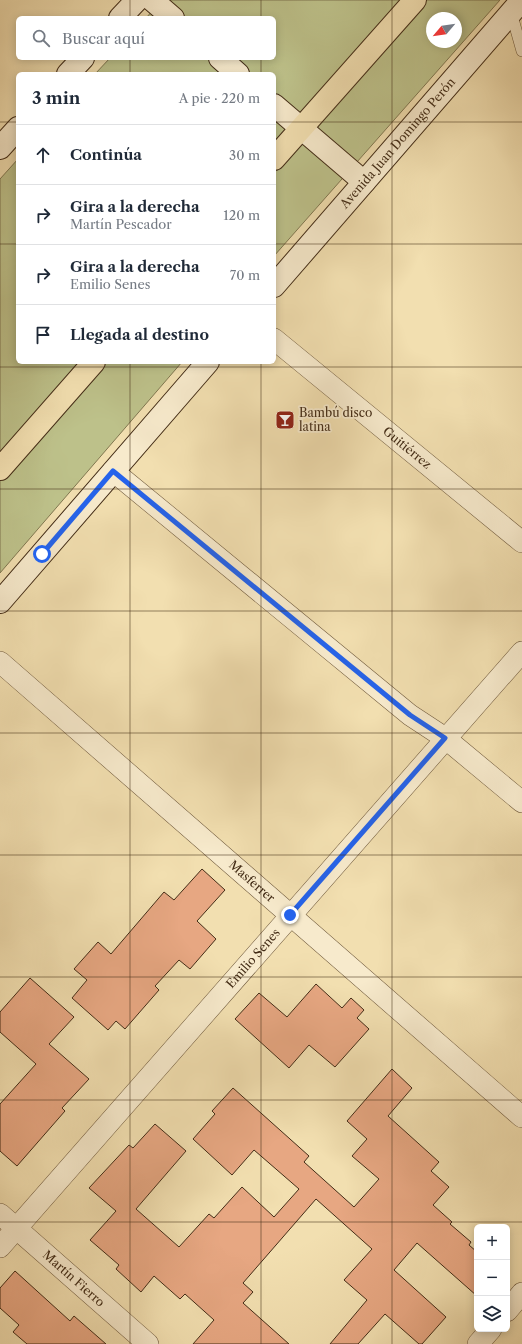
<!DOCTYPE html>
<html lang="es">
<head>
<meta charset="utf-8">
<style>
  :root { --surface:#fff; --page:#f6f6f7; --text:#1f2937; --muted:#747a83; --line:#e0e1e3 }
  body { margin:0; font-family:"Libre Caslon Text",serif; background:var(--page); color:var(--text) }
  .controls { position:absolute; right:12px; bottom:12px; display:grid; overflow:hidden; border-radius:6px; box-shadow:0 2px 10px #0003 }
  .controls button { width:36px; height:36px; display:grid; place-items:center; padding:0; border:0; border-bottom:1px solid var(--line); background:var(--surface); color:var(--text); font:20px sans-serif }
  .compass { position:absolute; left:426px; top:12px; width:36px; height:36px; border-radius:50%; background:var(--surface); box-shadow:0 2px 10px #0003; rotate:241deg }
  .stop { position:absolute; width:12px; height:12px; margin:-9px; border:3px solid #2563eb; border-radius:50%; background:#fff }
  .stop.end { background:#2563eb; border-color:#fff; box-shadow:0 1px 4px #0008 }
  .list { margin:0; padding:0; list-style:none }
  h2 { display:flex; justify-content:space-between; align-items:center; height:52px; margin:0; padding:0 16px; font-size:17px }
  h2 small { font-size:13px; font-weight:400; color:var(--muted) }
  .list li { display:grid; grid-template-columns:26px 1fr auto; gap:12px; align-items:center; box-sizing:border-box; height:60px; padding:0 16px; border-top:1px solid var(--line) }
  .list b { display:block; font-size:15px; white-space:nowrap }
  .list p { margin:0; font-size:13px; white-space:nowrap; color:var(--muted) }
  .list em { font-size:13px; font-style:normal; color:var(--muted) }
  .icon { flex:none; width:22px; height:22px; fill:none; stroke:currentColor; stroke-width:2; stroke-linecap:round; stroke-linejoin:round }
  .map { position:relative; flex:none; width:522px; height:1344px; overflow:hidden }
  .search { position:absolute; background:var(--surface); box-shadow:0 2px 10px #0003; left:16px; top:16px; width:260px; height:44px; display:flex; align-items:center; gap:10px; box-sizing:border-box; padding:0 14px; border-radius:6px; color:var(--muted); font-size:15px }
  .panel { position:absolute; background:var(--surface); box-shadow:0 2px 10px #0003; left:16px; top:72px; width:260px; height:292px; border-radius:6px }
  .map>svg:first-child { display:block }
  .green { fill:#bdc18a; stroke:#807750; fill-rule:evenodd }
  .building { fill:#e7a782; stroke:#442d17 }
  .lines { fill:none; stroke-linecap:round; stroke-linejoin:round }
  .lane-casing { stroke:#705a3d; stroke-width:12 }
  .street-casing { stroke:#705a3d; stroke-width:22 }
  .secondary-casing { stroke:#442d17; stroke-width:24 }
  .primary-casing { stroke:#442d17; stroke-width:24 }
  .lane { stroke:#f7eacc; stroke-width:11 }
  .street { stroke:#f7eacc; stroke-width:21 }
  .secondary { stroke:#f7eacc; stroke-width:22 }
  .primary { stroke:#f2dfb0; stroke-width:22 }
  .route { stroke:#2563eb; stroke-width:5 }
  .grid { fill:none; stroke:#442d17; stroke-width:1; stroke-opacity:0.55 }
  .labels { text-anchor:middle; stroke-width:3.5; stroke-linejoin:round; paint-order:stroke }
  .street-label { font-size:12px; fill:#442d17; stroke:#f7eacc }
  .poi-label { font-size:12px; fill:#442d17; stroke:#f7eacc; text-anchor:start }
</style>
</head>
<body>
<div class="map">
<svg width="522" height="1344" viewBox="0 0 522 1344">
  <rect width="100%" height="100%" fill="#f2dfb0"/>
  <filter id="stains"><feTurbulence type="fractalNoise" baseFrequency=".005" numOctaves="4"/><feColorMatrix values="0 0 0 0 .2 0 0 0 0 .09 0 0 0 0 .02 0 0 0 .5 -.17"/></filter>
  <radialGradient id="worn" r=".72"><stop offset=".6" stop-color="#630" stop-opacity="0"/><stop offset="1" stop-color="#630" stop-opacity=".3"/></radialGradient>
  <!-- green -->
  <path class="green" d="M162,0h338l-226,256v-182h-179l15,-16h164v-40h-128zM432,18h24v24h-24z
    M18,159v203h164l-182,211v-394z"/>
  <!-- building -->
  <path class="building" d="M202,869l23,21 -28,31 19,18 -26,30 -11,-9 -24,26 4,4 -34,39 -9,-8 -8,9 -36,-32 15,-18 -13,-11 24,-27 13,12 53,-62 10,8z
    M30,978l44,39 -25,27 40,35 -27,29 3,3 -48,55 -17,-15v-47l36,-40 -36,-32v-20z
    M316,984l26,24 9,-10 13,12 -7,8 12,11 -34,38 -26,-22 -20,23 -54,-49 24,-26 28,24z
    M392,1069l20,19 -24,28 51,46 -8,9 18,16 -16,18 19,17 -2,2 21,18 -2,3 8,7v44l-60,-53 -23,27 52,47 -24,27h-3l-34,-30 -27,30h-28l37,-44 -23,-20 28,-31 -56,-50 -73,84 10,9 -10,11 46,41h-96l21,-24 -29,-26 -5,5 -26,-23 -13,16 -25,-23 3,-4 -29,-25 26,-29 -27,-23 40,-43 4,3 22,-24 31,27 -50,58 43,38 30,-33 5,4 28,-31 32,30 25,-28 -45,-39 -22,25 -39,-36 22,-25 -3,-3 21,-23 76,68 -5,6 50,45 25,-28 -27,-23 15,-17 -20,-18z
    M15,1271l55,50 4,-5 32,28h-79l-14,-12 6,-7 -19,-17v-20z"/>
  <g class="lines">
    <!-- lane casing -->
    <g class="lane-casing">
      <path id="lane" d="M511,12l11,39"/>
    </g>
    <!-- street casing -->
    <g class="street-casing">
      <g id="street">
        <path id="s1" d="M274,339l248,203"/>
        <path d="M113,471l297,244 35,23 77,64"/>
        <path id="s2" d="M0,662l522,455"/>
        <path id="s3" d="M0,1214l148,130"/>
        <path id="s4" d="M0,1247l522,-595"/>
        <path d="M507,1311l15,-18"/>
        <path d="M478,1344l13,-15"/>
      </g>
    </g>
    <!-- secondary casing -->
    <g class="secondary-casing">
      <g id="secondary">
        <path d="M152,0l21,18"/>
        <path d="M120,18l17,-18"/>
        <path d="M220,58l18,16"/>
        <path d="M68,74l15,-16"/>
        <path d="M274,105l90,77"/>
        <path d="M0,148l18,-20"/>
        <path id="s5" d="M274,286l248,-286"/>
        <path d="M0,602l208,-240"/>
      </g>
    </g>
    <!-- primary casing -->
    <g class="primary-casing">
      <path id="primary" d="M274,159l141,-159
        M0,469l94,-107"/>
    </g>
    <!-- lane -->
    <use href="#lane" class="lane"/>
    <!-- street -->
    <use href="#street" class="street"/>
    <!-- secondary -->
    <use href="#secondary" class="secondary"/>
    <!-- primary -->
    <use href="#primary" class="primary"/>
  </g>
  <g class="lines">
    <!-- route -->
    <path class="route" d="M42,554l71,-83 297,244 35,23 -155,177"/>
  </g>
  <!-- grid -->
  <path class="grid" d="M130,0v18M261,0v18M392,0v1344M130,58v16M261,58v16M0,122h18M274,122h248M0,244h18M274,244h248M130,362v982M261,362v982M0,367h522M0,489h522M0,611h522M0,733h522M0,855h522M0,977h522M0,1100h522M0,1222h522"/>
  <!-- icons -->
  <defs>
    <g id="bar-square" transform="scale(1)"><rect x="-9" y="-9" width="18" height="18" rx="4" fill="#8f2418" stroke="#f7eacc"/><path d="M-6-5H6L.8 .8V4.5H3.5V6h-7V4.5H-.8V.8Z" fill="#fff"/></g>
  </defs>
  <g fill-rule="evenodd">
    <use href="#bar-square" x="285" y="420"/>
  </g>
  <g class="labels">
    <!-- street labels -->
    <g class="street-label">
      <text dy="4" stroke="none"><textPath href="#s5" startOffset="189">Avenida Juan Domingo Perón</textPath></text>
      <text dy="4" stroke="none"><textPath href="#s1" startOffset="172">Guitiérrez</textPath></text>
      <text dy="4" stroke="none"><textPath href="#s2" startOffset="334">Masferrer</textPath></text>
      <text dy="4" stroke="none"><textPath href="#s4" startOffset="384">Emilio Senes</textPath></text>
      <text dy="4" stroke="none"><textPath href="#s3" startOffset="98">Martín Fierro</textPath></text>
    </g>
    <!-- poi labels -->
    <g class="poi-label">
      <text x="299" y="417">Bambú disco<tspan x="299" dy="14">latina</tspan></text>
    </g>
  </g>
  <rect width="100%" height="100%" filter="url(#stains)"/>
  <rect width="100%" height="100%" fill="url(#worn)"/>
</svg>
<div class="controls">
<button>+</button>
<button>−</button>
<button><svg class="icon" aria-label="layers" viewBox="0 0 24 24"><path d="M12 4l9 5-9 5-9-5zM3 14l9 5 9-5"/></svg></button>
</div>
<svg class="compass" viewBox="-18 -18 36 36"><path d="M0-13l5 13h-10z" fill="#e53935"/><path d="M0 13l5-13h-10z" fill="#747a83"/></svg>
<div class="stop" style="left:42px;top:554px"></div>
<div class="stop end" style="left:290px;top:915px"></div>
<div class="search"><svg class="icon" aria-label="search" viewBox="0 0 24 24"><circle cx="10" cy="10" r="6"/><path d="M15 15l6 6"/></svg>Buscar aquí</div>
<section class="panel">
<h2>3 min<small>A pie · 220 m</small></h2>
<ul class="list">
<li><svg class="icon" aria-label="ahead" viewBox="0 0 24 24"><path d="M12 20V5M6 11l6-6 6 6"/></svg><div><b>Continúa</b></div><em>30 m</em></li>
<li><svg class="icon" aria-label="right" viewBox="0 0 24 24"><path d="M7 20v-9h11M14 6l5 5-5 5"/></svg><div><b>Gira a la derecha</b><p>Martín Pescador</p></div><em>120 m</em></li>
<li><svg class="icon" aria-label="right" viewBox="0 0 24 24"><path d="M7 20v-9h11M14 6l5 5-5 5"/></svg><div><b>Gira a la derecha</b><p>Emilio Senes</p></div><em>70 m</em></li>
<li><svg class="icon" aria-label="arrive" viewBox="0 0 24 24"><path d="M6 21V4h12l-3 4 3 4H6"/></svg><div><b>Llegada al destino</b></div></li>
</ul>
</section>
</div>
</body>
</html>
